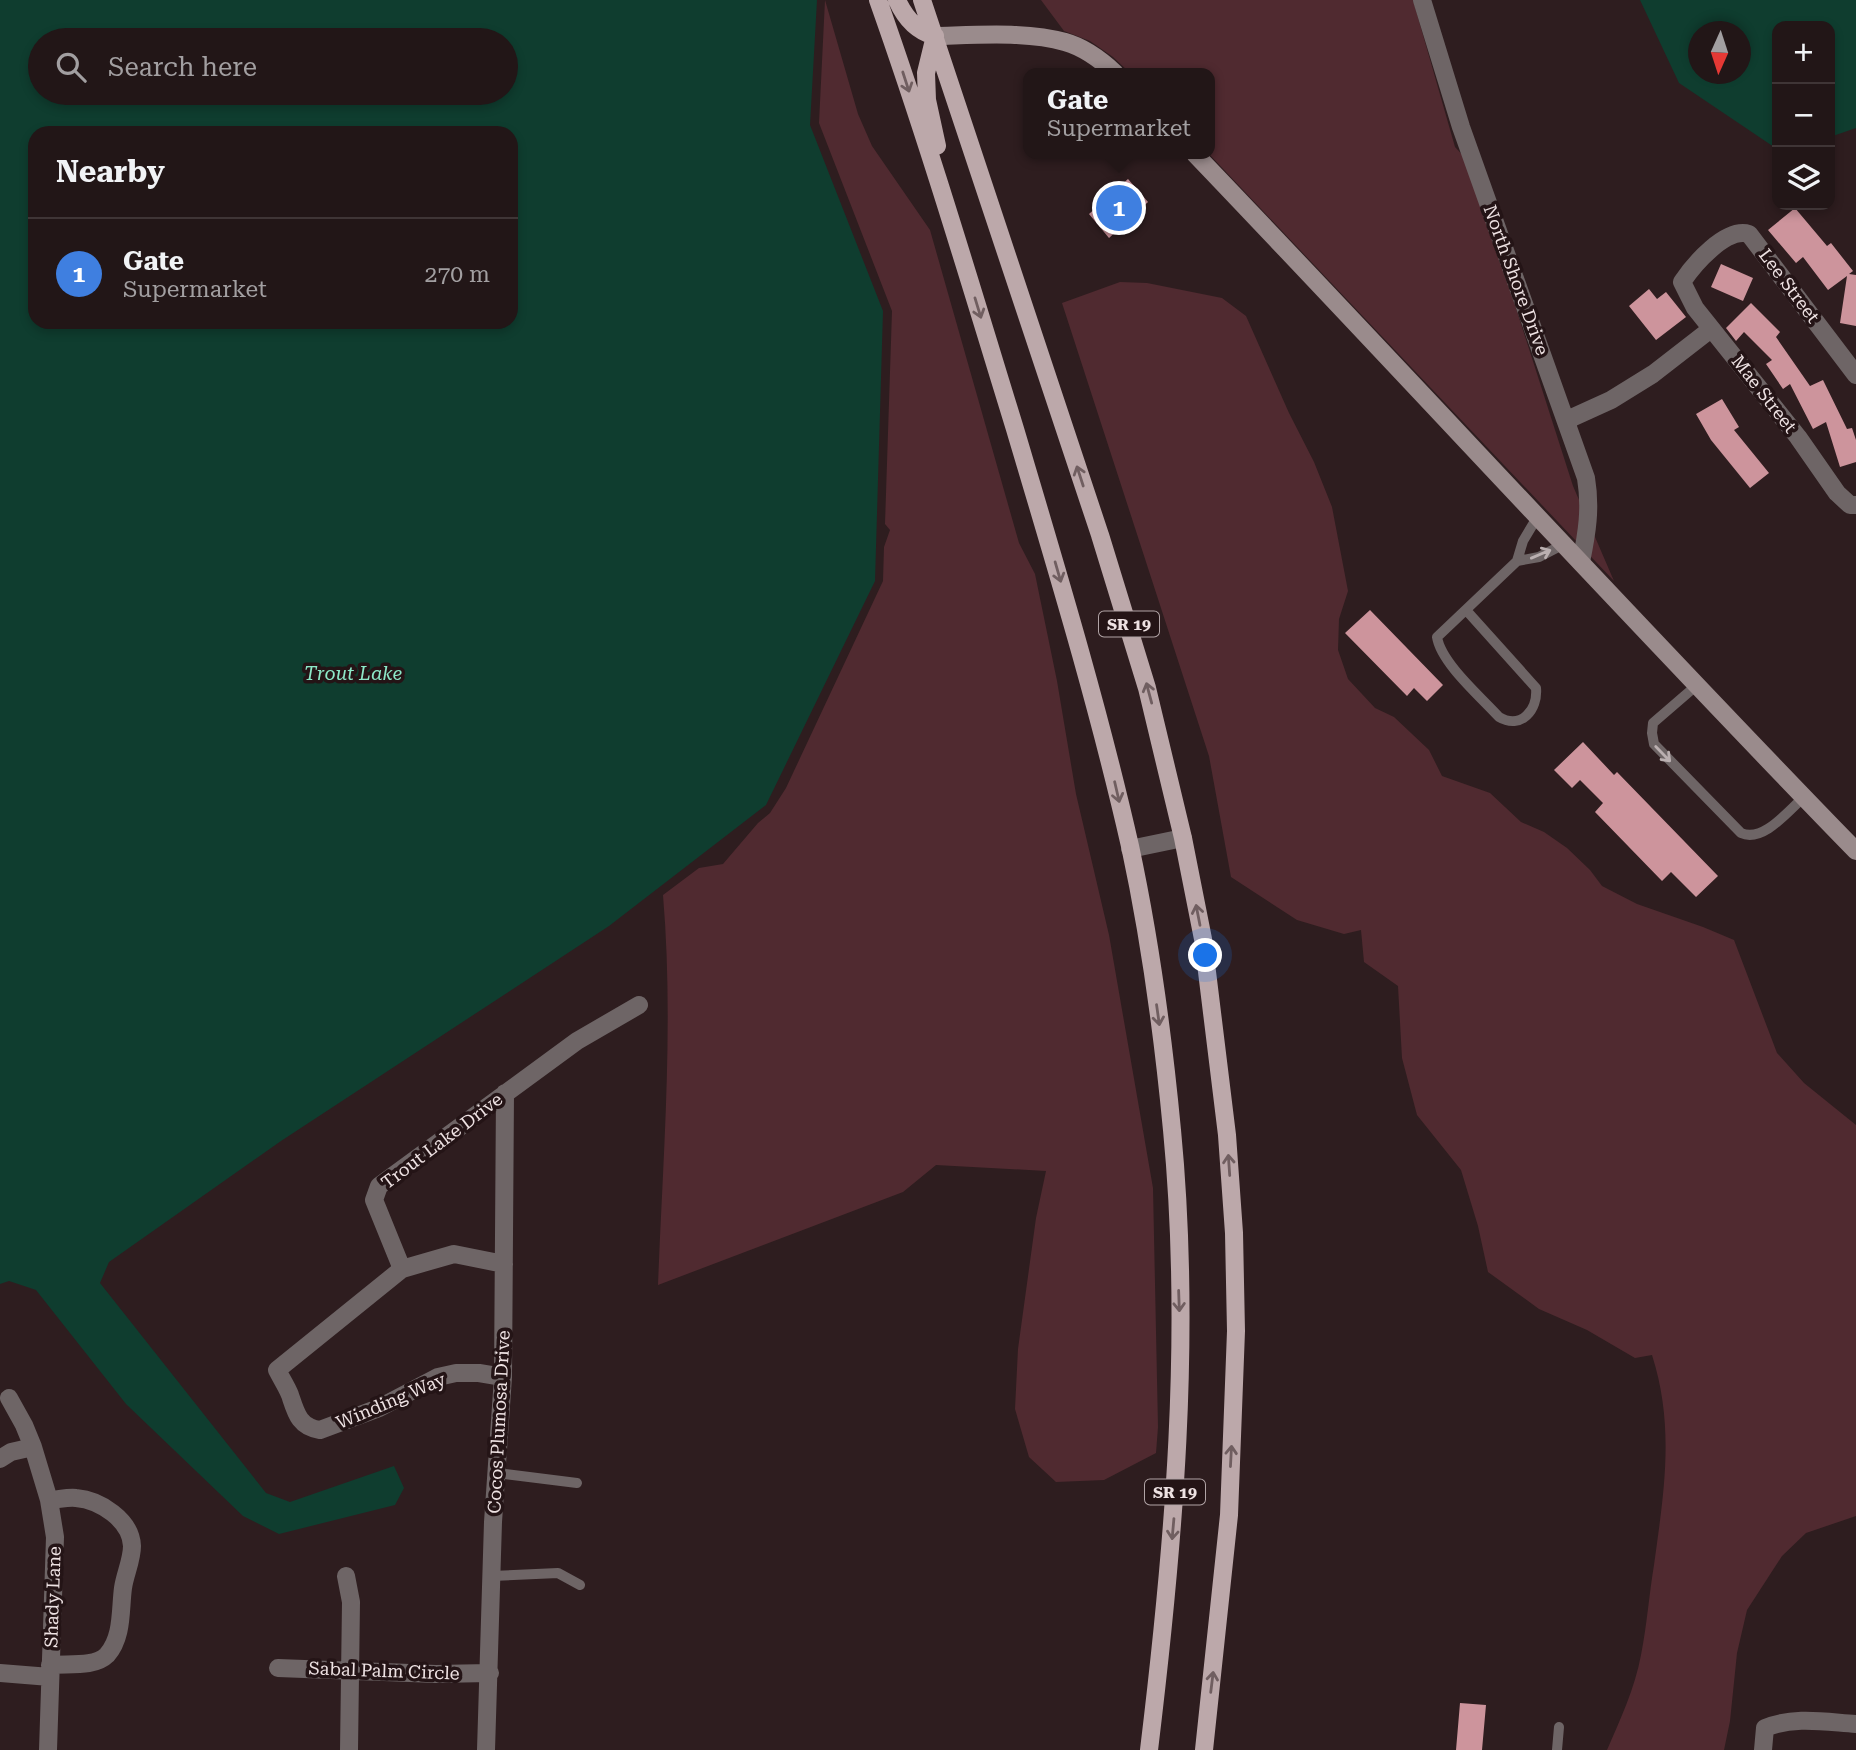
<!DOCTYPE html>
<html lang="en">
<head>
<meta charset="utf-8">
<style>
  :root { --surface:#221617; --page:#2e2324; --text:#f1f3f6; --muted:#a29fa1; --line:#3f3536; --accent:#d93025 }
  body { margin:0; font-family:"Roboto Serif",serif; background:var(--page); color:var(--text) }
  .controls { position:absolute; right:21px; top:21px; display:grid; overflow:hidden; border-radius:14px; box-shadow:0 4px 10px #0003 }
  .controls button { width:63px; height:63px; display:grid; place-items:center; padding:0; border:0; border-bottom:2px solid var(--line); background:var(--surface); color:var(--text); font:35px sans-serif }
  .compass { position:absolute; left:1688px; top:21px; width:63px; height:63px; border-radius:50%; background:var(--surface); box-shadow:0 4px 10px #0003; rotate:183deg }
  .you { position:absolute; left:1206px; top:956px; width:24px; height:24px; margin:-18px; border:5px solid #fff; border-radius:50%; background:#1a73e8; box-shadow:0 0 0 10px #1a73e833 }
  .badge { display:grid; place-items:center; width:46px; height:46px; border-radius:50%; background:var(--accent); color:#fff; font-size:23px; font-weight:700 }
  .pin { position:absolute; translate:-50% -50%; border:4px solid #fff; box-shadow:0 2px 7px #0006 }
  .popup { position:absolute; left:1023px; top:68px; width:192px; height:91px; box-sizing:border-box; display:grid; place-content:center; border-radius:14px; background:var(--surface); filter:drop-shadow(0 2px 5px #0005); font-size:23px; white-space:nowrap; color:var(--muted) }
  .popup b { font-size:26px; color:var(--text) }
  .popup::after { content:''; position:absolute; left:50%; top:100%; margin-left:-14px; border:14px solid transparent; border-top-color:var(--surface) }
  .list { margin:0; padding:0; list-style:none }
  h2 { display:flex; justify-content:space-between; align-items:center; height:91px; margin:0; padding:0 28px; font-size:30px }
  h2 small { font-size:23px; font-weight:400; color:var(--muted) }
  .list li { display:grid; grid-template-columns:46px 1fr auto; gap:21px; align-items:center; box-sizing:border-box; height:112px; padding:0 28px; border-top:2px solid var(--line) }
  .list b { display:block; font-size:26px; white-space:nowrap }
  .list p { margin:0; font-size:23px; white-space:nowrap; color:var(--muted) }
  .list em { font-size:23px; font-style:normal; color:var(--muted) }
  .icon { flex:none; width:38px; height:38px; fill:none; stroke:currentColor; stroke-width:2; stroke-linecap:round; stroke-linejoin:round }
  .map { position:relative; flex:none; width:1856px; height:1750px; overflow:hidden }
  .search { position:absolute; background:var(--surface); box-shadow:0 4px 10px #0003; left:28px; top:28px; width:490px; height:77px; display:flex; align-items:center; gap:18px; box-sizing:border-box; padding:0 24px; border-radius:38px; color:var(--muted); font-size:26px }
  .panel { position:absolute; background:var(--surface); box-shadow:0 4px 10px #0003; left:28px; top:126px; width:490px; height:203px; border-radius:21px }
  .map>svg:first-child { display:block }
  .green { fill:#502a30 }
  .water { fill:#0f3d2f; fill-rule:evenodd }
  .building { fill:#cd949c }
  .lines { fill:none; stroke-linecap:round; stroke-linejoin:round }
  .lane { stroke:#6e6566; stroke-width:10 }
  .street { stroke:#6e6566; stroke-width:18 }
  .secondary { stroke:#9a8b8c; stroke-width:18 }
  .primary { stroke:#bca8aa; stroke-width:18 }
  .oneway { stroke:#705e60 }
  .oneway2 { stroke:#bbb0b1 }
  .labels { text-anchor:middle; stroke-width:7; stroke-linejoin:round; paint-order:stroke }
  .shield { fill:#241416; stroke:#b1a4a6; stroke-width:2 }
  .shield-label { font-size:16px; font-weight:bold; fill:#eee2e3 }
  .street-label { font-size:18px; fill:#eee2e3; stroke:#241416 }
  .water-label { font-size:19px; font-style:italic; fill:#8de8c8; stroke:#241416 }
</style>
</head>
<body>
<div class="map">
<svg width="1856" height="1750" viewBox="0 0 1856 1750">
  <rect width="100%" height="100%" fill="#2e1d1f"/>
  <!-- green -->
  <path class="green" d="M825,0l33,114 14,32 58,84 89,313 16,31 22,107 19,113 33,141 44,253 5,239 -2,26 -52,27 -48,2 -27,-25 -14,-48 3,-60 18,-131 10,-47 -110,-6 -33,27 -245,93c5,-129 16,-261 5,-390l36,-27 24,-4 35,-41 12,-10 16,-25 97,-207 1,-34 6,-17 -5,-6 7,-213 -73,-188z
    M1041,0h372l42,147 14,15 104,324 41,95 -405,-427 1,-81h-80l-17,-16 -23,-16 -26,-10z
    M1120,282l27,1 75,15 24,18 43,97 25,49 18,45 16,84 -9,28 -1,31 10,29 27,29 19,9 35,33 13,26 48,17 31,29 23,10 23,16 23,22 12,16 35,18 66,23 31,13 43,113 27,30 52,42v391l-50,17 -24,23 -35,54 -10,43 -7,68 -6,29h-117c13,-30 28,-62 34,-95 6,-30 8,-60 13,-90 10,-73 21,-138 -2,-210l-17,3 -48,-28 -48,-21 -51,-37 -10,-46 -17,-56 -44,-55 -15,-57 -4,-72 -34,-24 -3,-32 -17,4 -47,-14 -66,-43 -22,-121 -147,-453z"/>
  <!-- water -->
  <path class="water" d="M0,0h817l-7,125 73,186 -8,270 -109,224 -157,121 -328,215 -172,121 -9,21 166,210 24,9 104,-36 10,22 -9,17 -116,29 -36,-18 -117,-112 -90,-114 -27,-9 -9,3zM40,40h466v53h-466zM35,133h476v189h-476z
    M1640,0h216v128l-26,9v-111h-53v123l-98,-66zM1699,32h42v42h-42z"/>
  <!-- building -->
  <path class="building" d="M1128,179l20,23 -39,36 -20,-24z
    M1795,208l32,38 4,-3 22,28 -4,3 7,1v51l-16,-3 7,-47 -19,14 -25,-33 -7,6 -28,-33z
    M1721,264l32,14 -10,23 -32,-14z
    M1649,289l8,10 9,-7 20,25 -30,23 -27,-34z
    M1751,303l29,29 -4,5 34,49 13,-6 24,49 5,-1 4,12v22l-16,5 -14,-45 -13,7 -23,-45 -7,5 -17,-25 6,-4 -28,-28 -8,9 -10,-13z
    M1722,399l17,28 -5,3 35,43 -19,15 -39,-48 -15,-26z
    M1370,610l73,75 -16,16 -13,-13 -7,8 -62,-63z
    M1583,742l31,33 3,-3 101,104 -22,21 -25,-25 -9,9 -67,-69 8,-9 -23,-23 -8,8 -18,-18z
    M1460,1703l26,2 -4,45h-26z"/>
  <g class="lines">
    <!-- lane -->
    <path class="lane" d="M1538,516l-15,25 -6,20 22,-4 25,-13
      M1466,610l70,78c2,22 -15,42 -37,29 -18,-20 -58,-54 -62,-80l80,-76
      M1697,685l-44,38 -1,10 2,11 87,89c22,10 47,-22 63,-36
      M497,1473l80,10
      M492,1576l66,-3 22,12
      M1557,1750l2,-23"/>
    <!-- street -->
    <path class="street" d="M1422,0l39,127 125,351c5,30 1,55 -5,84
      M1856,375l-107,-141c-23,-7 -55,30 -67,48l13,26 103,129 39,56 13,12h6
      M1567,420l44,-20 42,-26 58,-45
      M1130,849l53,-11
      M402,1269l-28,-69 5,-14 198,-145 62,-36
      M503,1377l-24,-4h-23l-18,4 -59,31 -59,22c-21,-3 -24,-17 -30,-35 -3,-8 -9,-17 -13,-25l125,-101 52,-15 50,10
      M9,1398l15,27 9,22 16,53 6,37 -7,213
      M0,1459l11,-7 22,-5
      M49,1500c8,0 18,-3 27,-2 24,2 55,22 56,48 0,14 -7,28 -9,42 -3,22 0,49 -16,67 -13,13 -40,8 -57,10
      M346,1576l5,26 -2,148
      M278,1668l158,6 54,-1
      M0,1673l50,4
      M486,1750l7,-228 10,-145 2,-284
      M1763,1750l2,-22c29,-12 60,-6 91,-4"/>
    <!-- secondary -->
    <path class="secondary" d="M935,36c40,-1 92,-5 130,6 18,5 36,18 50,31
      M1195,154c221,231 437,467 661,697"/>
    <!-- primary -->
    <path class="primary" d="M878,0c50,141 93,286 137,429 41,138 83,276 115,417 20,93 33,189 42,284 20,207 2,414 -23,620
      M897,0c8,18 19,31 38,36
      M922,0l178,535 47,153 36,150 20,101 24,196 7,98 2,98 -7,184 -25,235
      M935,36l-9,37 1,27 10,46"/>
  </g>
  <!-- one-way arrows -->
  <defs><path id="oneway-shaft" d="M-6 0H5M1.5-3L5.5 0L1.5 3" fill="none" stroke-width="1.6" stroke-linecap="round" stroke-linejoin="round" transform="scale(1.75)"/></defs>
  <g class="oneway">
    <use href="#oneway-shaft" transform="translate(906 82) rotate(72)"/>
    <use href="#oneway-shaft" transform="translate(978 308) rotate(73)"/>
    <use href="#oneway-shaft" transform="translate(1080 476) rotate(-108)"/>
    <use href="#oneway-shaft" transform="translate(1058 572) rotate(74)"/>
    <use href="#oneway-shaft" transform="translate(1149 693) rotate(-105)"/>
    <use href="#oneway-shaft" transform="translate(1117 792) rotate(77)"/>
    <use href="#oneway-shaft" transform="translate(1198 915) rotate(-101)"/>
    <use href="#oneway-shaft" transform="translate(1158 1015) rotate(82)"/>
    <use href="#oneway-shaft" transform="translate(1229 1165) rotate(-94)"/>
    <use href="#oneway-shaft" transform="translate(1179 1301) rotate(88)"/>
    <use href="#oneway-shaft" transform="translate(1231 1456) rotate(-87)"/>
    <use href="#oneway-shaft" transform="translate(1173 1529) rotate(95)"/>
    <use href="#oneway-shaft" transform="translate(1212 1682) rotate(-83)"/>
  </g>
  <g class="oneway2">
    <use href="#oneway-shaft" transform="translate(1541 554) rotate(-23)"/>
    <use href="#oneway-shaft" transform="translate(1663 754) rotate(46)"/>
  </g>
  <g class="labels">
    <!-- shield labels -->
    <g class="shield">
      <rect x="1099" y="611.5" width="60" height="25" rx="5"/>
      <rect x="1145" y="1479.5" width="60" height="25" rx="5"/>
    </g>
    <g class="shield-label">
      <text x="1129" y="630">SR 19</text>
      <text x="1175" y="1498">SR 19</text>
    </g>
    <!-- street labels -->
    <g class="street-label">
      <text transform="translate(1516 280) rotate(70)" y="6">North Shore Drive</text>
      <text transform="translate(1789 286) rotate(53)" y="6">Lee Street</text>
      <text transform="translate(1764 394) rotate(52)" y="6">Mae Street</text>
      <text transform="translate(442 1141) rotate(-37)" y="6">Trout Lake Drive</text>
      <text transform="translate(391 1401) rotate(-23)" y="6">Winding Way</text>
      <text transform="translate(499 1422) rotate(-87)" y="6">Cocos Plumosa Drive</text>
      <text transform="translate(53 1597) rotate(-88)" y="6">Shady Lane</text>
      <text transform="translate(384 1671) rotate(2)" y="6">Sabal Palm Circle</text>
    </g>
    <!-- water labels -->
    <g class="water-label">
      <text x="353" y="680">Trout Lake</text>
    </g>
  </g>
</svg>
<div class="controls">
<button>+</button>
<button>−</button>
<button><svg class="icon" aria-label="layers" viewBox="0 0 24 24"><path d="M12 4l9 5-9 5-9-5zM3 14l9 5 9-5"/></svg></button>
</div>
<svg class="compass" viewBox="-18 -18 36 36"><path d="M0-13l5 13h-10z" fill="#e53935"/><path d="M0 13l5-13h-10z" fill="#a29fa1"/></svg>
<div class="you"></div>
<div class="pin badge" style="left:1119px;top:208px;background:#3f7fe0">1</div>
<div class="popup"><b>Gate</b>Supermarket</div>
<div class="search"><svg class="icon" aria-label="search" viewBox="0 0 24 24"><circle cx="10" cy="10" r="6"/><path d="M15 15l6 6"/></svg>Search here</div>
<section class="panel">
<h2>Nearby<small></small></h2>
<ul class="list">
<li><span class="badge" style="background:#3f7fe0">1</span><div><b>Gate</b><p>Supermarket</p></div><em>270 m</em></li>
</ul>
</section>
</div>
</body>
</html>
